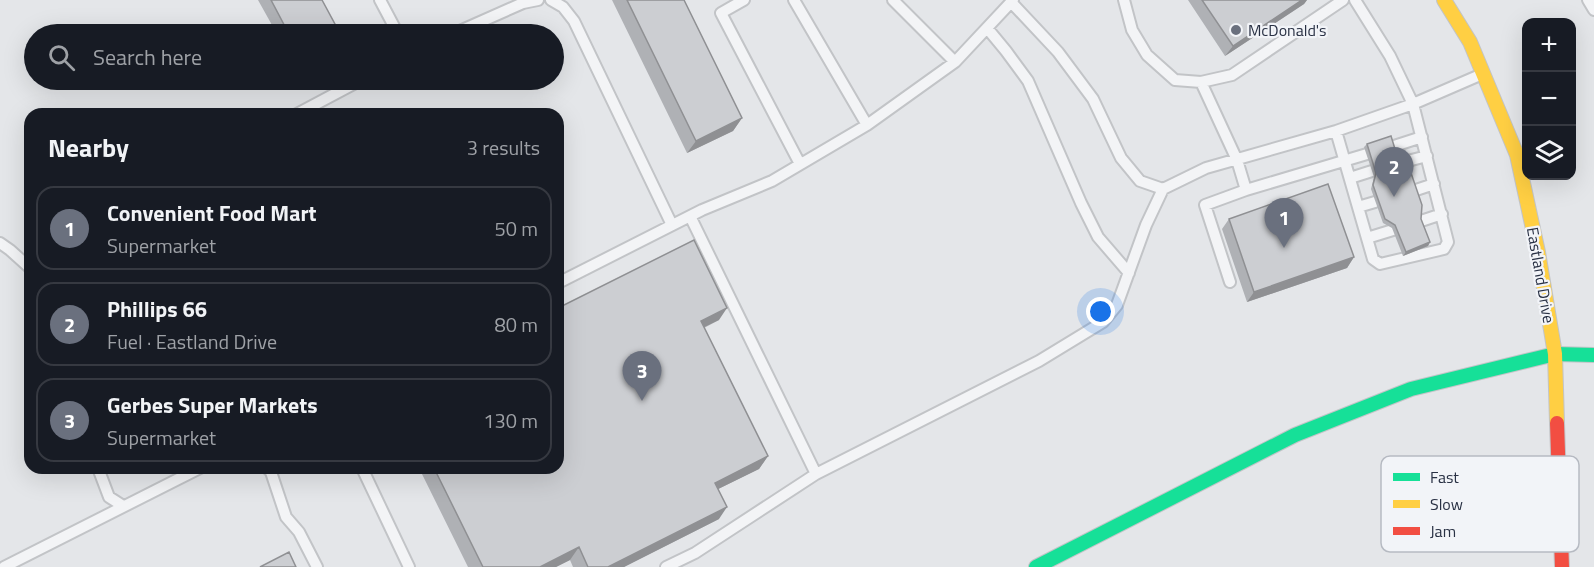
<!DOCTYPE html>
<html lang="en">
<head>
<meta charset="utf-8">
<style>
  :root { --surface:#171b24; --page:#20242c; --text:#f1f3f6; --muted:#9ea1a6; --line:#363941; --accent:#6a707e }
  body { margin:0; font-family:"Titillium Web",sans-serif; background:var(--page); color:var(--text) }
  .controls { position:absolute; right:18px; top:18px; display:grid; overflow:hidden; border-radius:12px; box-shadow:0 6px 24px #0002 }
  .controls button { width:54px; height:54px; display:grid; place-items:center; padding:0; border:0; border-bottom:2px solid var(--line); background:var(--surface); color:var(--text); font:30px sans-serif }
  .you { position:absolute; left:1101px; top:312px; width:21px; height:21px; margin:-15px; border:4px solid #fff; border-radius:50%; background:#1a73e8; box-shadow:0 0 0 9px #1a73e833 }
  .badge { display:grid; place-items:center; width:39px; height:39px; border-radius:50%; background:var(--accent); color:#fff; font-size:20px; font-weight:700 }
  .pin { position:absolute; translate:-50% -50px; filter:drop-shadow(0 2px 3px #0008) }
  .pin::after { content:''; position:absolute; top:32px; width:21px; height:18px; background:inherit; clip-path:polygon(0 0,100% 0,50% 100%) }
  .list { margin:0; padding:0; list-style:none }
  h2 { display:flex; justify-content:space-between; align-items:center; height:78px; margin:0; padding:0 24px; font-size:26px }
  h2 small { font-size:20px; font-weight:400; color:var(--muted) }
  .list li { display:grid; grid-template-columns:39px 1fr auto; gap:18px; align-items:center; box-sizing:border-box; height:84px; margin:0 12px 12px; padding:0 12px; border:2px solid var(--line); border-radius:18px }
  .list b { display:block; font-size:22px; white-space:nowrap }
  .list p { margin:0; font-size:20px; white-space:nowrap; color:var(--muted) }
  .list em { font-size:20px; font-style:normal; color:var(--muted) }
  .icon { flex:none; width:33px; height:33px; fill:none; stroke:currentColor; stroke-width:2; stroke-linecap:round; stroke-linejoin:round }
  .map { position:relative; flex:none; width:1594px; height:567px; overflow:hidden }
  .search { position:absolute; background:var(--surface); box-shadow:0 6px 24px #0002; left:24px; top:24px; width:540px; height:66px; display:flex; align-items:center; gap:15px; box-sizing:border-box; padding:0 21px; border-radius:33px; color:var(--muted); font-size:22px }
  .panel { position:absolute; background:var(--surface); box-shadow:0 6px 24px #0002; left:24px; top:108px; width:540px; height:366px; border-radius:18px }
  .map>svg:first-child { display:block }
  .lines { fill:none; stroke-linecap:round; stroke-linejoin:round }
  .lane-casing { stroke:#c2c4c7; stroke-width:14 }
  .fast-casing { stroke:#c2c4c7; stroke-width:16 }
  .slow-casing { stroke:#c2c4c7; stroke-width:16 }
  .jam-casing { stroke:#c2c4c7; stroke-width:16 }
  .lane { stroke:#f3f4f6; stroke-width:10 }
  .fast { stroke:#16e098; stroke-width:14 }
  .slow { stroke:#ffcf43; stroke-width:14 }
  .jam { stroke:#f24e42; stroke-width:14 }
  .wall { fill:#afb1b5 }
  .shaded-wall { fill:#8f9093 }
  .building { fill:#ccced2; stroke:#8f9093; stroke-width:1.5 }
  .poi-dot { fill:#6a707e; stroke:#f2f4f8; stroke-width:2 }
  .labels { text-anchor:middle; stroke-width:4.5; stroke-linejoin:round; paint-order:stroke }
  .poi-label { font-size:16px; fill:#293144; stroke:#f2f4f8; text-anchor:start }
  .street-label { font-size:16px; fill:#293144; stroke:#f2f4f8 }
  .key { fill:#f2f4f8; stroke:#b6bac2; stroke-width:1.5 }
  .key-label { font-size:16px; fill:#293144 }
</style>
</head>
<body>
<div class="map">
<svg width="1594" height="567" viewBox="0 0 1594 567">
  <rect width="100%" height="100%" fill="#e4e6e9"/>
  <g class="lines">
    <!-- lane casing -->
    <g class="lane-casing">
      <path id="lane" d="M380,0l18,34
        M551,0l12,7 11,14 98,204
        M744,0l-23,13 79,151
        M794,0l73,125
        M893,0l62,62
        M1124,0l8,30 15,25 28,25 26,2 31,-7 111,-75
        M1588,0l6,10
        M1011,2l47,50 35,47 28,59 19,23 23,8
        M987,28l19,23 22,30 53,122 17,34 31,36
        M453,34l70,-31 15,-3
        M1201,82l36,78 9,30 121,-36
        M297,114l64,-34
        M1336,131l37,128 7,5 64,-15 4,-7 -35,-138 -23,-48 -35,-56
        M1391,147l31,-10
        M1396,164l31,-8
        M1350,178l22,-7
        M1413,191l21,-7
        M1358,207l17,-5
        M1418,222l24,-8
        M1367,238l26,-8
        M0,243l10,7 20,18
        M1230,282l-25,-77 41,-15
        M558,283l144,-73 70,-29 95,-56 88,-63 58,-62
        M98,468l11,29 14,9
        M267,468l4,4 15,45 13,15 18,35
        M362,468l47,99
        M816,474l223,-113 64,-39 14,-17 29,-80 17,-36 43,-21 130,-37 77,-27 67,-29
        M4,567l196,-99
        M666,567l29,-14 121,-79 -126,-258"/>
    </g>
    <!-- fast casing -->
    <g class="fast-casing">
      <path id="fast" d="M1036,567l259,-132 116,-46 144,-35 39,1"/>
    </g>
    <!-- slow casing -->
    <g class="slow-casing">
      <path id="slow" d="M1444,0l26,42 47,113 21,97 17,102 2,69"/>
    </g>
    <!-- jam casing -->
    <g class="jam-casing">
      <path id="jam" d="M1557,423l5,144"/>
    </g>
    <!-- lane -->
    <use href="#lane" class="lane"/>
    <!-- fast -->
    <use href="#fast" class="fast"/>
    <!-- slow -->
    <use href="#slow" class="slow"/>
    <!-- jam -->
    <use href="#jam" class="jam"/>
  </g>
  <!-- wall -->
  <path class="wall" d="M258,0h64l8,34h-53z
    M612,0h72l58,118 -9,13 -46,22z
    M1188,0h119l-3,4 -79,52z
    M1367,144l32,18 31,80 -2,4 -25,10 -11,-28 -9,-5 -12,-34 3,-12 -10,-30z
    M1229,219l125,38 -7,11 -100,34 -25,-73z
    M558,308l161,12 -15,8 64,128 -9,13 -41,20 1,30 -95,48h-51l-3,-7 -14,7h-88l-49,-99h139z"/>
  <!-- shaded-wall -->
  <path class="shaded-wall" d="M1302,0h5l-3,4 -79,52 8,-10z
    M336,26l-6,8h-10z
    M742,118l-9,13 -46,22 9,-12z
    M1430,242l-2,4 -25,10 3,-4z
    M1354,257l-7,11 -100,34 7,-10z
    M727,308l-8,12 -27,13 9,-12z
    M768,456l-9,13 -53,26 9,-12z
    M727,507l-8,12 -95,48h-16z
    M579,547l-9,13 -14,7h-16z"/>
  <!-- building -->
  <path class="building" d="M271,0h51l14,26 -16,8h-31z
    M627,0h57l58,118 -46,23z
    M1202,0h100l-69,46z
    M1391,136l8,26 11,8 12,35 -1,14 9,23 -24,10 -11,-27 -10,-6 -12,-34 3,-12 -9,-29z
    M1328,184l26,73 -100,35 -25,-73z
    M694,240l33,68 -26,13 67,135 -53,27 12,24 -119,60h-20l-9,-20 -39,20h-57l-49,-99h124v-160z
    M289,552l7,15h-36z"/>
  <!-- markers -->
  <circle class="poi-dot" cx="1236" cy="30" r="6"/>
  <g class="labels">
    <!-- poi labels -->
    <g class="poi-label">
      <text x="1248" y="36">McDonald's</text>
    </g>
    <!-- street labels -->
    <g class="street-label">
      <text transform="translate(1541 275) rotate(80)" y="6">Eastland Drive</text>
    </g>
  </g>
  <!-- legend -->
  <rect x="1381" y="456" width="198" height="96" rx="9" class="key"/>
  <rect x="1393" y="473" width="27" height="8" fill="#16e098"/>
  <rect x="1393" y="500" width="27" height="8" fill="#ffcf43"/>
  <rect x="1393" y="527" width="27" height="8" fill="#f24e42"/>
  <g class="key-label">
    <text x="1430" y="483">Fast</text>
    <text x="1430" y="510">Slow</text>
    <text x="1430" y="537">Jam</text>
  </g>
</svg>
<div class="controls">
<button>+</button>
<button>−</button>
<button><svg class="icon" aria-label="layers" viewBox="0 0 24 24"><path d="M12 4l9 5-9 5-9-5zM3 14l9 5 9-5"/></svg></button>
</div>
<div class="you"></div>
<div class="pin badge" style="left:1284px;top:248px">1</div>
<div class="pin badge" style="left:1394px;top:197px">2</div>
<div class="pin badge" style="left:642px;top:401px">3</div>
<div class="search"><svg class="icon" aria-label="search" viewBox="0 0 24 24"><circle cx="10" cy="10" r="6"/><path d="M15 15l6 6"/></svg>Search here</div>
<section class="panel">
<h2>Nearby<small>3 results</small></h2>
<ul class="list">
<li><span class="badge">1</span><div><b>Convenient Food Mart</b><p>Supermarket</p></div><em>50 m</em></li>
<li><span class="badge">2</span><div><b>Phillips 66</b><p>Fuel · Eastland Drive</p></div><em>80 m</em></li>
<li><span class="badge">3</span><div><b>Gerbes Super Markets</b><p>Supermarket</p></div><em>130 m</em></li>
</ul>
</section>
</div>
</body>
</html>
